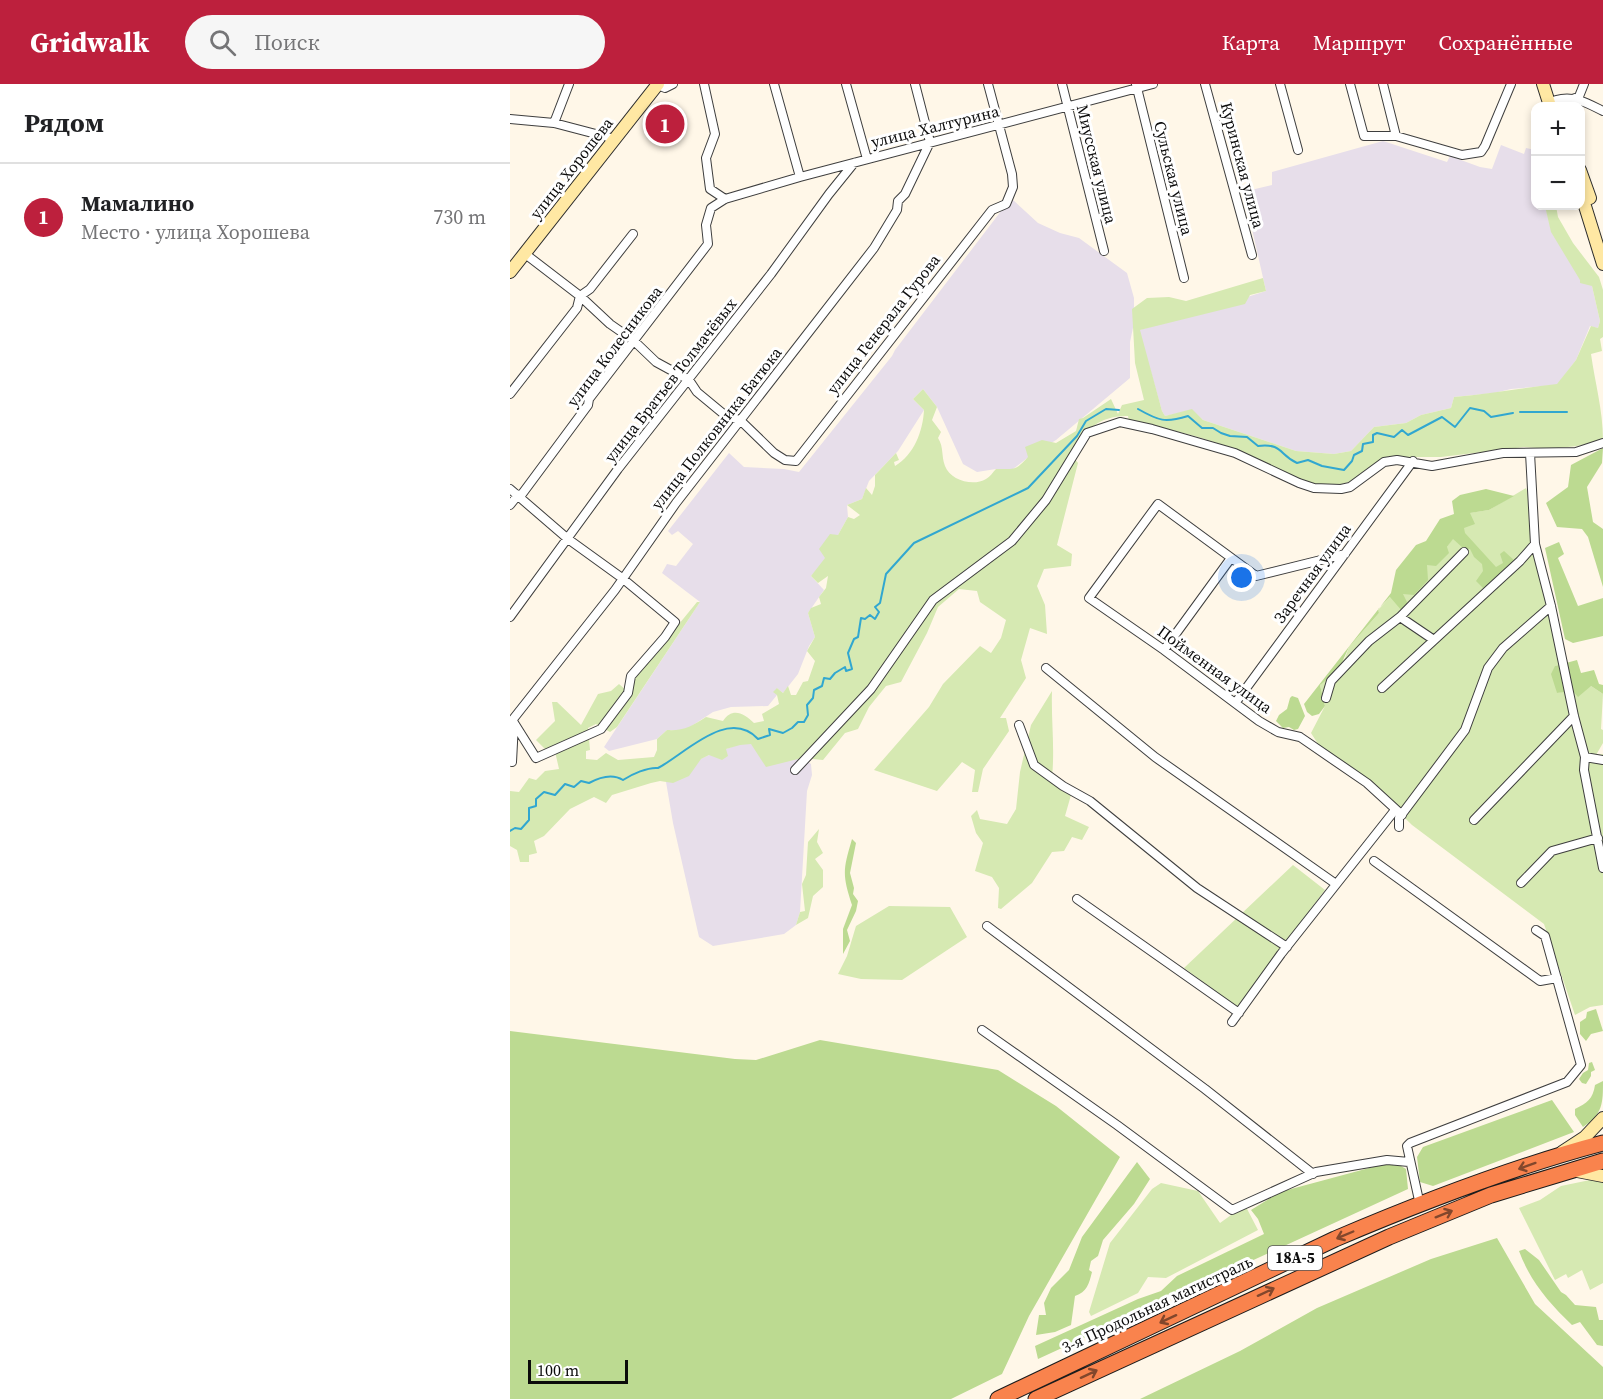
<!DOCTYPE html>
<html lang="ru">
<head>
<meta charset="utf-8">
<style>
  :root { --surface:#fff; --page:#f6f6f6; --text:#202124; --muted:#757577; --line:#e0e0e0; --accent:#bd203d }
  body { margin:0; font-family:"Source Serif 4",serif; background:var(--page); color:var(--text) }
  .controls { position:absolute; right:18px; top:18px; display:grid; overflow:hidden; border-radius:12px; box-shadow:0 3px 9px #0003 }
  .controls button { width:54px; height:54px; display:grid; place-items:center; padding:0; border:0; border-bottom:2px solid var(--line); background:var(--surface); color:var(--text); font:30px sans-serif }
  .scale { position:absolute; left:18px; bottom:15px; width:100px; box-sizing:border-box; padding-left:6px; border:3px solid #0b0b0b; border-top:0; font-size:16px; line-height:21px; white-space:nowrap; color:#0b0b0b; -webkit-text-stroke:4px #fff; paint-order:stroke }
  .you { position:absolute; left:732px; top:494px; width:21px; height:21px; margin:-15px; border:4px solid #fff; border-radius:50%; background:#1a73e8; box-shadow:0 0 0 9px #1a73e833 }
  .badge { display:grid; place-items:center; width:39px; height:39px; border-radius:50%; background:var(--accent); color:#fff; font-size:20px; font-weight:700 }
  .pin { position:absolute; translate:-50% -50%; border:3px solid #fff; box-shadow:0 2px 6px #0006 }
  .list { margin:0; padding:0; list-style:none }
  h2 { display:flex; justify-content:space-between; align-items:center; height:78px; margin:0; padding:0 24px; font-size:26px }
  h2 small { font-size:20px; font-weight:400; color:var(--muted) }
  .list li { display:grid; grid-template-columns:39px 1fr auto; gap:18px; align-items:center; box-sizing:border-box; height:108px; padding:0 24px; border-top:2px solid var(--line) }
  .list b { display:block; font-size:22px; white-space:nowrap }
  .list p { margin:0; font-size:20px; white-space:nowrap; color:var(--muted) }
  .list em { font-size:20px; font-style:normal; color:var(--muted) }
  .icon { flex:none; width:33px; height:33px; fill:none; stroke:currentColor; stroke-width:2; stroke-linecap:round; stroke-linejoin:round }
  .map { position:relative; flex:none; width:1093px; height:1315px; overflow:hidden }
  header { display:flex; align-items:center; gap:36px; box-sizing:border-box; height:84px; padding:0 30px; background:var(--accent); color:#fff }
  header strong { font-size:28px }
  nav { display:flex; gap:33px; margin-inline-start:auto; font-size:21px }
  .search { width:420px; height:54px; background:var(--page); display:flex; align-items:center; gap:15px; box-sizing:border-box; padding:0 21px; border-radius:33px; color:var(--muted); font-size:22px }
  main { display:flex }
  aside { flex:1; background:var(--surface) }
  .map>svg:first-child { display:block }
  .industrial { fill:#e7deea }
  .green { fill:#d6e9b2 }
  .forest { fill:#bcda91 }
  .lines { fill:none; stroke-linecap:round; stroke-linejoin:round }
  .stream { stroke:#31a7d0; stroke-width:2 }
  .street-casing { stroke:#3e3e3e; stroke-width:10 }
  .secondary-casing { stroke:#2d2d2d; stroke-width:14 }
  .highway-casing { stroke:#1c1c1c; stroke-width:17 }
  .street { stroke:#fff; stroke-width:8 }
  .secondary { stroke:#ffe8a3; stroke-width:12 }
  .highway { stroke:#f9834d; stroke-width:15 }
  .oneway { stroke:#82472c }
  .labels { text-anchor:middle; stroke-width:6; stroke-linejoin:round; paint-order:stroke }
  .shield { fill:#fff; stroke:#545454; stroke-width:1.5 }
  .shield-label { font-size:15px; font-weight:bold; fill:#0b0b0b }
  .street-label { font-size:16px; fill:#0b0b0b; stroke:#fff }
</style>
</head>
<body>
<header>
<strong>Gridwalk</strong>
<div class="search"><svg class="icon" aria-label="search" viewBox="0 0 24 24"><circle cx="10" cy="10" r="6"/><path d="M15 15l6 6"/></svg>Поиск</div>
<nav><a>Карта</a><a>Маршрут</a><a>Сохранённые</a></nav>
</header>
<main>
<aside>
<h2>Рядом<small></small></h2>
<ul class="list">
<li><span class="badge">1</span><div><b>Мамалино</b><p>Место · улица Хорошева</p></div><em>730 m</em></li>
</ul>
</aside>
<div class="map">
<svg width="1093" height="1315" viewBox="0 0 1093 1315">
  <rect width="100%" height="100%" fill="#fff7e8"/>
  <!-- industrial -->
  <path class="industrial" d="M873,57l64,21 3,-6 30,11 12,2 9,-24 23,9 2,-6 9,2 1,56h9l6,21 41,59 8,35 -2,7 -8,-2 -14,34 -19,25 -46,4 -17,4 -40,4 -3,11 -30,7 -15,8 -32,4 -23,24 -17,3 -38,-3 -93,-31 -11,-10 -27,6 -3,-5 -23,-81 33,-9 94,-30 -21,-93 6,-2v-6l21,-5v-13z
    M501,114l27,25 22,10 19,5 48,35 7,25v25l-4,19v36l-74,62 -30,19 -13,10h-17l-19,3 -14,-8 -26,-57 -14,-18 -10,10 11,11 -26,41 -29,30 -7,18 -15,6 1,12 -27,49 -10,10 13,14 -16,23 7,24 -6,9 -11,28 -15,19 -6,-5v7l-9,11 -37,1 -18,5 -23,15 -9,4 -14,-1 -10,9 -48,12 -5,-4 96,-145 -38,-29 5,-9 9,2 17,-22 -15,-13 -6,4 -4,-4 61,-78 15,14 40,2 15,3 93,-116 3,-6z
    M230,660h11l51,14 9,6 1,11 -5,16 -7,121 -4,13 -12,9 -71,12 -14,-9 -26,-114 -8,-47 44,-21z"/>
  <!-- green -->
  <path class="green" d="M1035,122h11l2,11 15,26 26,34 4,13v47l-3,2 2,12 -11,3c4,29 12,56 12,86l-26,6 -28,3 -25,-2 -83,10h-55c-18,13 -33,28 -56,29 -33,2 -72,-27 -102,-39 -30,-11 -61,-19 -93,-25l-6,-1 -1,-5c-27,-1 -44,14 -58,37l8,10 -21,82 15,9 -1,12 -27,3 -7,17 8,19 2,29 -17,-6 -9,32 5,18 -26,40h6l3,13 -26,38 -5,23h-6l3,-22 -13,-8 -25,29 -63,-21 55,-63 14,-23 37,-38 11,7 10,-15 5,-18 -26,-18 -3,-11 -18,-2 -21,18 -11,26 -26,49 -15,4 -17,21 -11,22 -13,4 -22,27 -21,-2 -36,9 -15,-23 -11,1 -14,4 2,7 -6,4 -13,-5 -8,4 -12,17 -16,7 -13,-2 -9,2 -39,12 -6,8 -12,-6 -24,12 -26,27 -10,5 3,12 -8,2v7h-9l-3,-12 -7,-4v-55l9,1 10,-14 7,2 9,-9 14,-2 -5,-22 -9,2 -9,-9 19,-19 -3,-19h5l24,23 17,-31 13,-3 8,-7 8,7 4,-15 40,-48 8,-4 18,-22h3l-83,125 -7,5 -14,-8 -8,4 2,22 -4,1v8l11,1 9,-7 12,7 36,-3 3,-7v-11l10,-9c17,1 25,-4 39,-13l17,4c9,-14 21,-8 31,2l10,-2 -2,-7 17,-10 -2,-9 -4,-3 4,-4 6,5 5,-7 3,9h5l7,-13 5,-1 7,-20 -8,-10 8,-14 -7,-24 3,-5 10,-4 -2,-7 7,-9 2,-12 -10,7 -7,-7 14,-18 -6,-9 11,-15 8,1 10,-18 6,2 6,-4 -13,-10 15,-6 4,-11 6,7 3,-9v-11l21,-22 3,7 -5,2 1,4c19,-11 28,-35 29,-56l-11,-11 10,-10 14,18 -5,13 9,12 -3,6c6,9 3,18 7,28 5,14 28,21 41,13 4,-2 7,-7 10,-10 20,0 19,2 32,-12l-3,-10 17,-7 14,3 20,-12 3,-12 4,-1 28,-19 7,15 4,-9 22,-5 -9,-37 -3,-54 15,-11 22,-1 17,4 77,-23 3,13 -16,4 -5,9 -105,26 22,81 3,5 27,-7 11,11 93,31 38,3 17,-3 23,-24 32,-4 15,-8 30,-7 3,-11c34,-3 68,-9 103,-13l19,-24 15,-34 7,2 2,-7 -8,-35 -12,-3v-3l-29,-48z
    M1016,404l11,31v22l23,124 -5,1 2,27 34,-7 12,8 -2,35 2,1v13l-7,12 7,-1v251l-13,2 -15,8 -31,-91 -132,-99 -52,-51 -40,-27 -9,-14 14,-27 -5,-21 25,-27 4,-11 30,-34 -1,-3 13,-14 12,-2 24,-29 20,-18 22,-34 20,-3z
    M542,607c-1,29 3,57 0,86l19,18 -6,21 24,11 -7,13 -10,-3 -8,14 -12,1 -20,31 -31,26 -3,-1 1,-20 -7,-11 -17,-6 8,-28 -7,-10 -5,-17 6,-6 3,9 27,5 9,-15 4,-37 11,-47z
    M309,745l-2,13 6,11 -8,6 8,11v17l-10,9 -5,22 -12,7 4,-13 5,-1 -3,-27 4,-9 2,-33z
    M783,781l32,25 -88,117 -53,-39z
    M379,822l61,1 17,30 -65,43 -41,-1 -23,-5 9,-18 9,-30z
    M1080,1096l13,2v101l-13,7 -8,-20 -14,8 -2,-4 -11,6 -36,-72 21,-8 21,-14z
    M651,1099l37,8 22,32 25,-18 13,25 -92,48 -18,-1 -10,16 -47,23 -2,-4 21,-69 42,-54z"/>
  <!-- forest -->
  <path class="forest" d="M1093,364l-1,15 -15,24 6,35 10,7v58l-15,-50 -6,-8 -25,-2 -11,-24 22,-16 3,-22z
    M976,405l28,7 -25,14 -19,3 5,11 -11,4 1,5 31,34 7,-4 -3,-9 4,-3 11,10 -31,28 -8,-8 7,-10 -1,-7 -8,-7 -4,-8 -7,-1 -10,-9 -6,8 2,6 -13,13 -9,-1 1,15 -14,15 -11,-1 5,10 -6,7 -12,-14 -12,12 1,4 -30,34 -11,24 -18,14 5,21 -6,8 -7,2 -5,-4 -3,-8 87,-111 5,-23 20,-25 10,-4 14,-22 14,-5 -2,-13 8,-6z
    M1049,458l5,12 -6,4 20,48 25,-8v38l-30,7 -8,-4 -20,-91z
    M1067,576l4,13 13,-3 5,14 4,1v9l-12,-8 -13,11 -5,-6 -16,2 -6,-19 4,-8z
    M782,612l6,2 7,18 -7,13 -4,1 -5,-3 -6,1 -7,-7 3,-6 8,-6 3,-11z
    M342,755l4,4 -6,30 4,15 -1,6 5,7 -2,10 -9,19 3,11 -7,13v-25l9,-24c-10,-31 -9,-35 0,-66z
    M1086,925l7,22 -12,3 -5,7 -6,-7v-12l6,-4 1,-6z
    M0,947l225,28 21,1 64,-20 178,30 58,36 64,51 -91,159 -27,58 -51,25h-441z
    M1082,978l3,8 -4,2v4l-5,8 -4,-1 -3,-4 4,-6 5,-3 1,-7z
    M1093,997c0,22 0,33 -20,46l-8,-12v-6c12,-6 18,-10 20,-24z
    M1042,1016l22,32 -141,54 -13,-4 -3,-25 6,-10z
    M627,1078l13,17 -16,25 -31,36 -5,16 -7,5 -2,9 3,2c-3,12 -5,20 -17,24l-4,29 -16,7 -19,3 3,-20h7l-2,-12 7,-15 18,-18 13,-33z
    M874,1080l17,2 5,3 2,20 -370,170 -3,-13 103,-47 23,-8 16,-15 87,-42 -6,-15 -7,-9 29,-18z
    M987,1154l38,66 68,63v32h-463l100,-48 77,-43 114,-49z
    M1015,1165l14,11 22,32 5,3 9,10 21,2 3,13h4v26l-6,-1 -17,-23 -8,3c-23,-22 -42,-44 -53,-74z"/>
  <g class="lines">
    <!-- stream -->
    <path class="stream" d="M628,325c21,12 27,14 50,7l14,12h11l8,5 9,3 17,1 11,9c25,-3 21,9 39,17l11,-3 14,6 22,4 8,-9 2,-6 8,-4 1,-7 10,-2v-7l4,-2 17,4 8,-7 6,5 34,-18 13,10 15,-19 14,3 7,6 22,-4
      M1010,328h47
      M0,747l5,-3 6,1 8,-9v-12l7,-2v-7l8,-7 11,3 10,-11 9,3 7,-6 8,2c11,-6 23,-10 34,-3 9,-6 25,-13 35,-12 27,-14 70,-61 100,-29l12,-4 -1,-6 14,4 9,-5 6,-6h6l4,-7 -1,-10 6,-7 1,-8 8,-4 2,-8 6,1 5,-6 10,-6 1,4 6,-2 -4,-16 6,-14 4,-2 3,-19 4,1 5,-4 5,4 4,-7 -4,-5 5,-4 6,-29 28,-31 114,-55 49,-52 9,-15 20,-12 13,1"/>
    <!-- street casing -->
    <g class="street-casing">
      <path id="street" d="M194,0l11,50 -9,24 4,31 15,10
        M264,0l26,93
        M336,0l21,75
        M405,0l15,58
        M552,0l42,167
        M626,0l48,194
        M695,0l47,171
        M770,0l18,66
        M840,0l14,52h32l66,19 19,-3 4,-6 26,-62
        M873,0l13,52
        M148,1l7,3 8,-4
        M1065,14l3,1 6,-15
        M1046,16c18,-5 31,3 47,11
        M0,35l44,4 61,16
        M44,39l15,-39
        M14,169l56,43 30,28 23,16 23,22 33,18 8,12 29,24 14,4 34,33 11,7 11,1 196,-251 14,-6 7,-17 -1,-13 -24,-90
        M0,310l67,-86 3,-12 10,-7 43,-55
        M1020,369l5,91 16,62 23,110 11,41 -1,13 19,98
        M0,405l58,50 54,39 53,44 -10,15 -34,39 -3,17 -27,36 -65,29 -22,-35 -4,2
        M0,421l8,-10 4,-1 66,-89 1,-6 119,-155 -2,-19 5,-17 14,-9 75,-22 353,-93
        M835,470l-89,22 -98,-72 -69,94 75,52 95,71 19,11 22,5 67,46 35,32
        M0,533l108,-148 153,-195 58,-80 25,-31
        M890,533l34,23
        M654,566l67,-92
        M536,584l109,89 181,127
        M872,604l138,-127 15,-17
        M816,614l5,-17 38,-40 31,-24 64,-65
        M726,618l177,-241
        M0,639l105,-133 61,-87 198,-255 23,-38 1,-9 7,-7 25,-52
        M509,641l15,40 29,21 27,15 107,87 90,59
        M1075,673l18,3
        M2,678l2,-39
        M285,686l76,-81 62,-89 79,-59 34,-41 41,-67 33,-11 32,7 83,24 64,30 15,5 27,1 9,-2 34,-25 13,-2 35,6 71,-13 73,-1 27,-9
        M964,736l100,-104
        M889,743v-9l66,-88 23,-62 15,-20 48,-42
        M864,777l166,120 17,-3
        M1011,799l31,-32 46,-13
        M567,815l162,114
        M477,842l218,163 108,85
        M722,938l49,-68 114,-144
        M472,946l135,95 115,85 84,-38 71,-12 22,2
        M910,1121l-13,-59 3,-3 157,-61 14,-17 -36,-129 -9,-6"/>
    </g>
    <!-- secondary casing -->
    <g class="secondary-casing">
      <path id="secondary" d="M1033,0l7,22
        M1070,86l10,28
        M1070,106l23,74
        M0,188l148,-188
        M1052,1068l23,-15 18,-19
        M1067,1087l26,5"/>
    </g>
    <!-- highway casing -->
    <g class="highway-casing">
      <path id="highway" d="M488,1315l337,-160c87,-37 177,-72 268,-96
        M526,1315l353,-162 102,-42 112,-34"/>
    </g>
    <!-- street -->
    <use href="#street" class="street"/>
    <!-- secondary -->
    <use href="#secondary" class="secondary"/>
    <!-- highway -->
    <use href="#highway" class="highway"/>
  </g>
  <!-- one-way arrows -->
  <defs><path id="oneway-shaft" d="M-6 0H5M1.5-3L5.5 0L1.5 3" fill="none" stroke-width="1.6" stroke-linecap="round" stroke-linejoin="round" transform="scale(1.5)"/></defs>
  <g class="oneway">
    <use href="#oneway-shaft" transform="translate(1017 1082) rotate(160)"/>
    <use href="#oneway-shaft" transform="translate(934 1130) rotate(-22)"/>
    <use href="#oneway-shaft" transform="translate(835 1151) rotate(157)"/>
    <use href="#oneway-shaft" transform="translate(756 1208) rotate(-25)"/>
    <use href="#oneway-shaft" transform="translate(658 1235) rotate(155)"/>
    <use href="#oneway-shaft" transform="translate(579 1290) rotate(-25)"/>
  </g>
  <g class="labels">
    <!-- shield labels -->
    <rect class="shield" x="758" y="1162" width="54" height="24" rx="4.5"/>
    <g class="shield-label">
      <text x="785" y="1179">18А-5</text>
    </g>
    <!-- street labels -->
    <g class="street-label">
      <text transform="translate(425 42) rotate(-14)" y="6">улица Халтурина</text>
      <text transform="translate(587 80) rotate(76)" y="6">Миусская улица</text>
      <text transform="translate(733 81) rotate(75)" y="6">Куринская улица</text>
      <text transform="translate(61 84) rotate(-52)" y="6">улица Хорошева</text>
      <text transform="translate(664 94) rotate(76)" y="6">Сульская улица</text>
      <text transform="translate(373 240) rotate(-52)" y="6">улица Генерала Гурова</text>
      <text transform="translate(104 262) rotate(-53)" y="6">улица Колесникова</text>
      <text transform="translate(160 296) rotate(-52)" y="6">улица Братьев Толмачёвых</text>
      <text transform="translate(206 344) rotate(-52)" y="6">улица Полковника Батюка</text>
      <text transform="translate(802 489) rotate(-54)" y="6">Заречная улица</text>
      <text transform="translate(705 585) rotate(36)" y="6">Пойменная улица</text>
      <text transform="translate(647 1220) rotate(-25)" y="6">3-я Продольная магистраль</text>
    </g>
  </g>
</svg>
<div class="controls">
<button>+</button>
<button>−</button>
</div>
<div class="scale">100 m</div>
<div class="you"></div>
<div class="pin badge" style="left:155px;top:40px">1</div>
</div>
</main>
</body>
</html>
